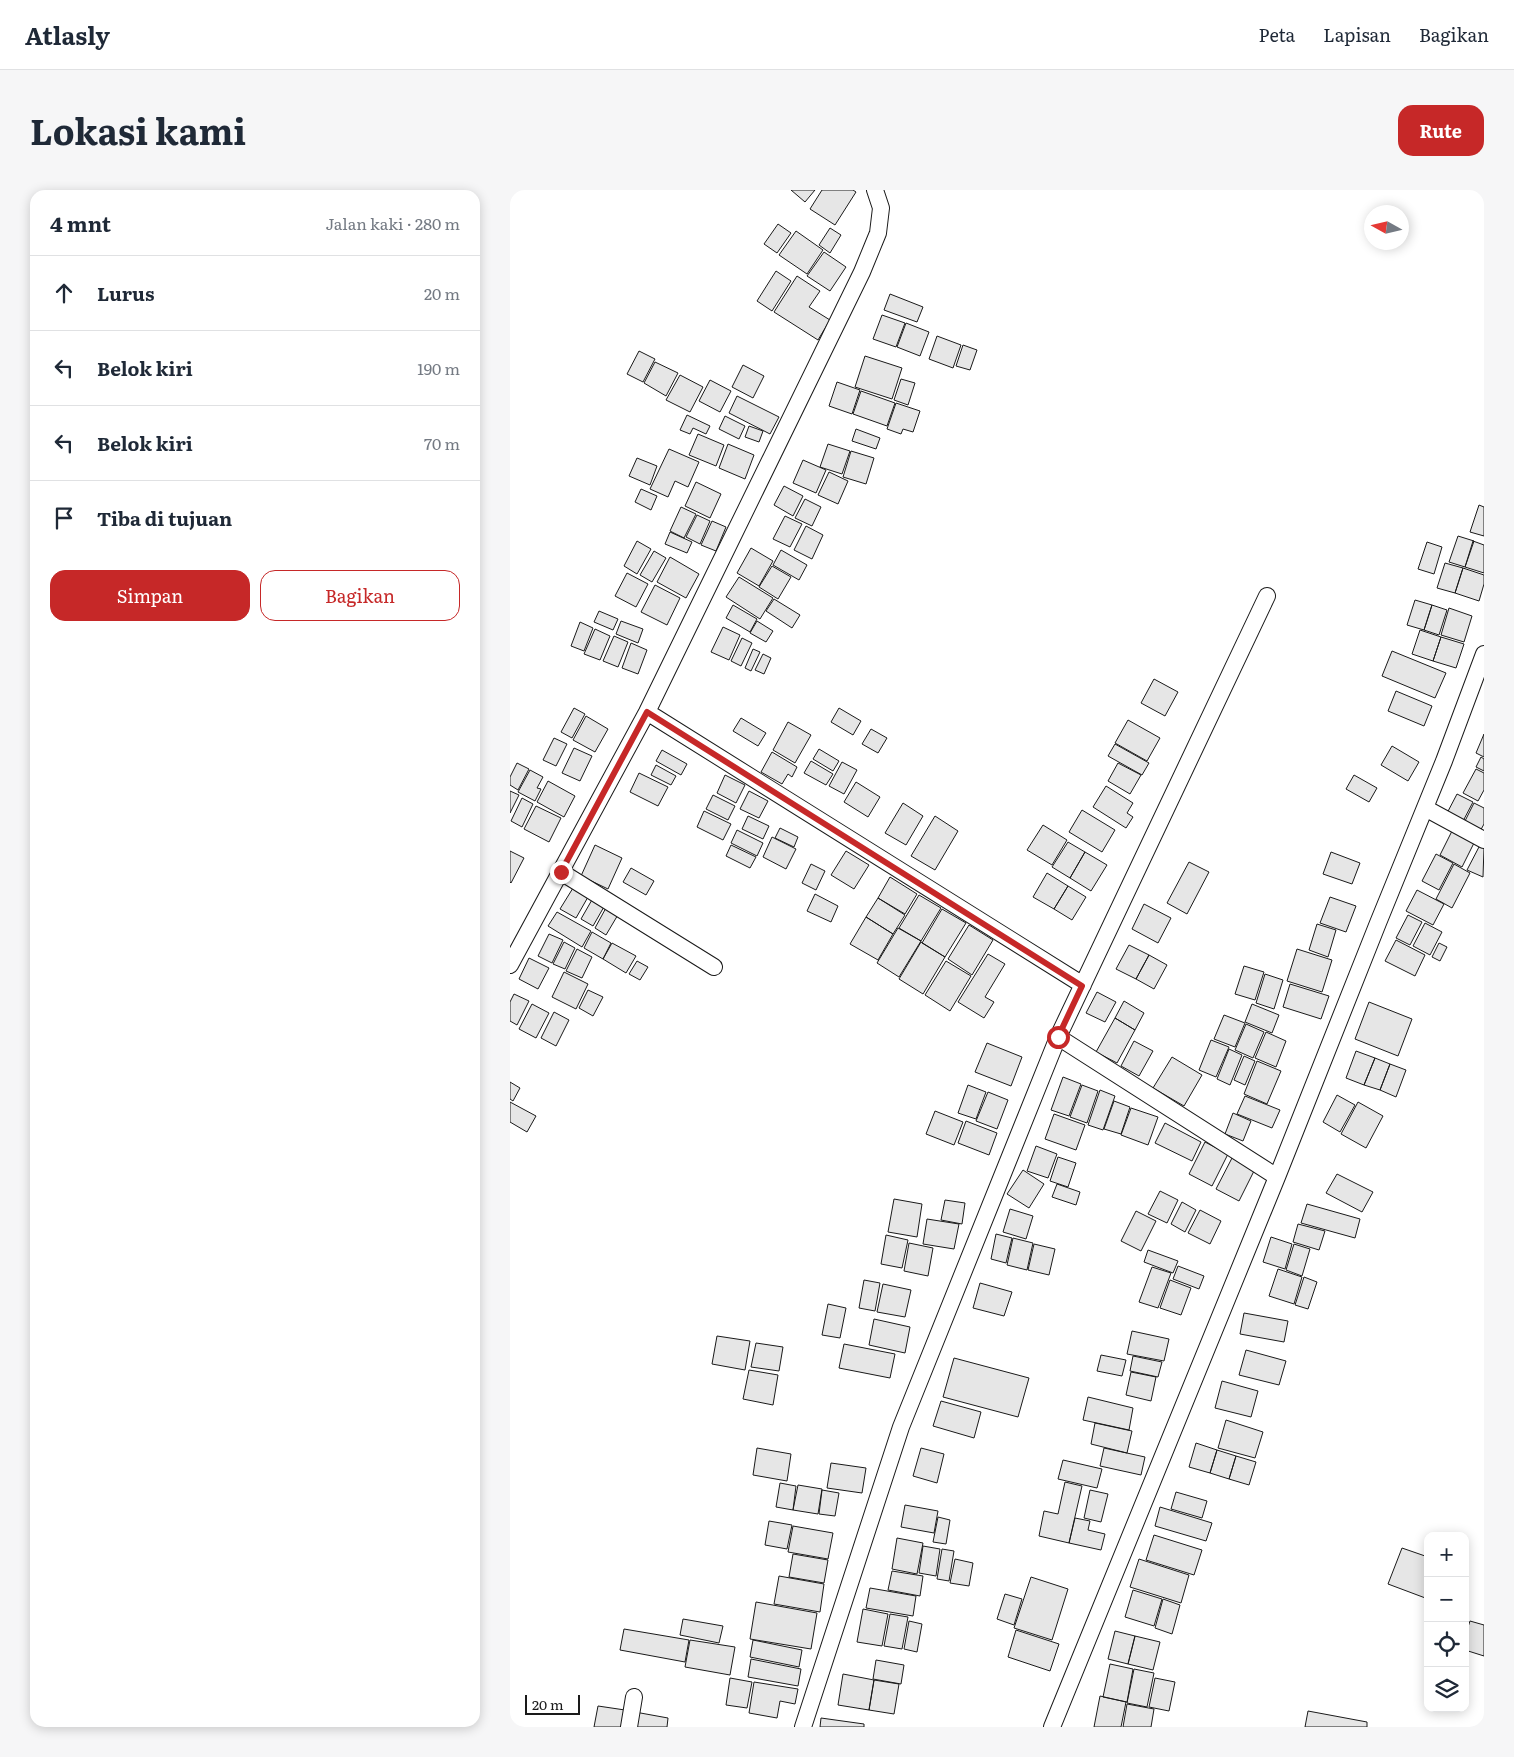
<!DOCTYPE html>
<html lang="id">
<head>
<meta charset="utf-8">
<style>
  :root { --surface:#fff; --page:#f6f6f7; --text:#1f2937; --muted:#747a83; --line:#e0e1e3; --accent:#c62828 }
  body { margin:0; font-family:Literata,serif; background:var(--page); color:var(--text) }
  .controls { position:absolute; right:15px; bottom:15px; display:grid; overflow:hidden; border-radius:10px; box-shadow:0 2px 12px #0003 }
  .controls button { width:45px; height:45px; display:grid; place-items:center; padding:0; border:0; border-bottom:1px solid var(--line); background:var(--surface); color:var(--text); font:25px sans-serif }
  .compass { position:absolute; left:854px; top:15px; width:45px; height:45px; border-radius:50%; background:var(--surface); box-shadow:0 2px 12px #0003; rotate:278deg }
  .scale { position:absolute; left:15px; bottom:12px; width:55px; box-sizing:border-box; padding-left:5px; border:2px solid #1a1a1a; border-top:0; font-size:14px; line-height:18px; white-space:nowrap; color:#1a1a1a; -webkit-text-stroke:4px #fff; paint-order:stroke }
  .stop { position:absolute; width:15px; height:15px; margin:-11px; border:4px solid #c62828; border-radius:50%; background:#fff }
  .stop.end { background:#c62828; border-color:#fff; box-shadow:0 1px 5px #0008 }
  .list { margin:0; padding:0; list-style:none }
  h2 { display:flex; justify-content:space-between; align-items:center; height:65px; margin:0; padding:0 20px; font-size:21px }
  h2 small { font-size:16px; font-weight:400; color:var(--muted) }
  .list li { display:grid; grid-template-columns:32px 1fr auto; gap:15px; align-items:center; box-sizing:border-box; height:75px; padding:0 20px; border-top:1px solid var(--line) }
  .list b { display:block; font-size:19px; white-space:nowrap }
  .list em { font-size:16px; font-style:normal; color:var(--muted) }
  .actions { display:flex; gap:10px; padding:15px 20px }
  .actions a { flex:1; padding:11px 0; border:1px solid var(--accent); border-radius:15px; text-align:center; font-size:18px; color:var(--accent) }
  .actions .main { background:var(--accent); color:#fff }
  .icon { flex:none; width:28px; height:28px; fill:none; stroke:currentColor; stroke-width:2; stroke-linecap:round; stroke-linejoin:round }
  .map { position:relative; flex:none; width:974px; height:1537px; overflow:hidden; border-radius:15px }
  header { display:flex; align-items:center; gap:30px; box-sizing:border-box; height:70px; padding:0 25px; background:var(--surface); border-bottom:1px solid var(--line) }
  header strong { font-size:24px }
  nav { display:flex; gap:28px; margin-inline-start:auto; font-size:18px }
  .intro { display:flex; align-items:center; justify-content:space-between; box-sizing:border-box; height:120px; padding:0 30px }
  h1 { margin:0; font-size:35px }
  .button { padding:12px 22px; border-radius:15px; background:var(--accent); color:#fff; font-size:18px; font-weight:700 }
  main { display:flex; gap:30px; padding:0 30px }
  aside { flex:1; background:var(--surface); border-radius:15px; box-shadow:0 2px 12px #0003 }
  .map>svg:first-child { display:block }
  .building { fill:#e6e6e6; stroke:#1a1a1a }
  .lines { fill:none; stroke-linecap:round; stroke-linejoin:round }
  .minor-casing { stroke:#1a1a1a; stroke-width:18 }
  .minor { stroke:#fff; stroke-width:16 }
  .route { stroke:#c62828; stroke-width:6 }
</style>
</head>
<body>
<header>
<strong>Atlasly</strong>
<nav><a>Peta</a><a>Lapisan</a><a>Bagikan</a></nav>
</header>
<div class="intro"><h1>Lokasi kami</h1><a class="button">Rute</a></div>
<main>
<aside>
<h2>4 mnt<small>Jalan kaki · 280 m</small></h2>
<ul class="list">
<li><svg class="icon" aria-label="ahead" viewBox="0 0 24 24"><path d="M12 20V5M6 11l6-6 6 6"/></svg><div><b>Lurus</b></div><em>20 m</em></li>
<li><svg class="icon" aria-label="left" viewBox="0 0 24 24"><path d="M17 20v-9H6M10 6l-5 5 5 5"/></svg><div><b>Belok kiri</b></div><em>190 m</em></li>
<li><svg class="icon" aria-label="left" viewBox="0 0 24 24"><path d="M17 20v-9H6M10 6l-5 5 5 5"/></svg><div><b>Belok kiri</b></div><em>70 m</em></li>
<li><svg class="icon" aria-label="arrive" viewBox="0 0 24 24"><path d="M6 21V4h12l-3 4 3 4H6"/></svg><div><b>Tiba di tujuan</b></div></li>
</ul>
<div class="actions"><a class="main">Simpan</a><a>Bagikan</a></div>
</aside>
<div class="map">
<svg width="974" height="1537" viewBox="0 0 974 1537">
  <rect width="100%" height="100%" fill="#fff"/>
  <!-- building -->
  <path class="building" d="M281,0h24l-10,12z
    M312,0h31l3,2 -21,33 -25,-16z
    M268,34l13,9 -14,20 -13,-9z
    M320,38l11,7 -11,18 -11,-8z
    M286,41l27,19 -16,24 -28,-19z
    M314,62l22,15 -16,24 -23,-15z
    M266,81l15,10 -19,30 -15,-10z
    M287,86l23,15 -11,16 21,13 -12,20 -44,-28z
    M380,104l33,13 -6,15 -33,-12z
    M372,125l23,8 -9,24 -23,-8z
    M396,133l23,9 -9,24 -23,-9z
    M427,146l24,9 -8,23 -24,-9z
    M453,155l14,5 -7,20 -14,-4z
    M129,161l16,8 -12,23 -16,-8z
    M355,166l37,12 -10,31 -37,-12z
    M145,172l23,11 -12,23 -22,-13z
    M233,175l21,11 -11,22 -21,-11z
    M170,185l23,12 -13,25 -24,-12z
    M391,189l14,4 -7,22 -14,-5z
    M200,190l21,11 -11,21 -21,-11z
    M327,192l23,8 -8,24 -23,-8z
    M351,201l34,12 -8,23 -34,-12z
    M227,206l42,21 -9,17 -41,-21z
    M386,213l24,8 -7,21 -10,-3 -2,5 -14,-5z
    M177,225l23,11 -4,8 -13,-6 -3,6 -10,-4z
    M215,226l20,10 -6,13 -20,-10z
    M239,236l14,5 -4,11 -14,-5z
    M346,239l24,9 -4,11 -24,-8z
    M188,244l26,11 -8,21 -27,-11z
    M218,254l26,11 -9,24 -26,-11z
    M318,254l22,7 -8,23 -22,-7z
    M159,259l30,13 -11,25 -13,-6 -7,16 -18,-8z
    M341,261l23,7 -8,26 -23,-7z
    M127,268l20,8 -7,19 -21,-9z
    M293,270l23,10 -10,23 -23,-10z
    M319,282l19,9 -10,23 -20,-9z
    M186,292l25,12 -11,24 -25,-12z
    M274,296l19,10 -10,20 -19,-11z
    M131,299l16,7 -6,14 -16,-8z
    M295,309l16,8 -9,19 -17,-8z
    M969,315l5,2v29l-14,-4z
    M171,317l15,7 -12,24 -14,-7z
    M187,325l13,6 -10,23 -14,-7z
    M275,326l17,8 -12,23 -17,-8z
    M202,331l14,6 -10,24 -15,-6z
    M296,336l17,9 -11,24 -18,-9z
    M160,342l22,10 -5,11 -22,-9z
    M948,346l16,5 -9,26 -16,-5z
    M127,351l14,8 -14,25 -13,-8z
    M963,351l11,4v28l-19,-6z
    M917,352l15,5 -8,27 -16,-5z
    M241,358l22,13 -14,25 -22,-13z
    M271,360l26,15 -8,15 -26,-15z
    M144,361l12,7 -14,24 -12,-7z
    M160,367l29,17 -13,24 -29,-16z
    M935,373l18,5 -8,25 -18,-5z
    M262,376l19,11 -13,22 -19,-12z
    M953,378l21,7v9l-5,17 -24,-8z
    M117,383l21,11 -12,23 -21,-11z
    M229,387l34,21 -13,21 -34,-22z
    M145,395l25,13 -13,27 -26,-13z
    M264,409l26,16 -8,13 -26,-17z
    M905,410l17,5 -8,25 -17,-5z
    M223,415l24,14 -7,13 -24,-14z
    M922,415l15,5 -8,25 -15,-5z
    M939,418l23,8 -8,26 -23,-7z
    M89,421l19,8 -5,11 -19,-8z
    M111,431l22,8 -5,14 -22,-9z
    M247,431l16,10 -7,11 -16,-9z
    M70,432l13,6 -9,23 -13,-5z
    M213,437l17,8 -11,25 -18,-8z
    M85,439l15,7 -10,24 -16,-6z
    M910,440l21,7 -8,24 -21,-7z
    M104,446l14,6 -10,25 -15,-6z
    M931,447l23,7 -8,24 -23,-7z
    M232,448l10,5 -11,23 -10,-5z
    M121,453l16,7 -9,24 -16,-6z
    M243,459l7,3 -9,19 -6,-3z
    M882,461l54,22 -11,25 -53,-22z
    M253,464l8,4 -7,16 -9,-4z
    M644,489l24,13 -13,24 -24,-13z
    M886,501l36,15 -8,20 -36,-15z
    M64,518l11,6 -13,24 -11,-6z
    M329,518l22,13 -8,14 -22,-13z
    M76,526l22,13 -13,23 -22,-12z
    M231,528l25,15 -8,13 -25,-15z
    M618,530l32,18 -13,23 -32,-18z
    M278,532l23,13 -16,28 -22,-13z
    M361,539l16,9 -9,15 -16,-9z
    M974,544v23l-8,-4z
    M44,548l13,6 -11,22 -13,-6z
    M605,554l34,19 -7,12 -34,-19z
    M882,556l27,16 -11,19 -27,-16z
    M64,558l18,8 -12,25 -18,-8z
    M309,559l20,12 -6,10 -20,-12z
    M152,560l25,14 -6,11 -25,-14z
    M262,562l25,15 -5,10 -4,-3 -6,10 -21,-12z
    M971,567l3,2v12l-8,-4z
    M301,571l22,13 -7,11 -22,-12z
    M332,572l15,8 -13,24 -15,-8z
    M7,573l12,6 -11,21 -8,-5v-8z
    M608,573l23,12 -11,19 -22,-13z
    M146,575l20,11 -5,9 -20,-10z
    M966,579l8,4v17l-6,11 -15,-8z
    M20,580l13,7 -6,11 4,1 -6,12 -17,-9z
    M129,583l29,14 -10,19 -28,-14z
    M215,585l20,10 -9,18 -19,-10z
    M844,585l23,13 -8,14 -23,-13z
    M38,591l27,15 -11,21 -27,-15z
    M346,592l24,15 -12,20 -24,-15z
    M596,596l27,17 -6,10 6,4 -7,11 -33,-21z
    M0,601l9,4 -9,18z
    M239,601l19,10 -9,17 -19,-9z
    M947,604l16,8 -12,23 -16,-8z
    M203,605l22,11 -7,14 -22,-11z
    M12,608l11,6 -11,23 -11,-6z
    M393,613l20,13 -17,29 -21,-12z
    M964,613l10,5v16l-6,11 -16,-8z
    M26,616l25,12 -12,24 -25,-13z
    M572,620l33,20 -13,22 -33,-20z
    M194,621l27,13 -8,16 -26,-13z
    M238,626l21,10 -6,13 -21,-10z
    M425,626l23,15 -23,39 -24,-14z
    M533,635l24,15 -15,25 -25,-15z
    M270,638l18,9 -4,10 -19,-9z
    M227,640l26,13 -6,13 -26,-13z
    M942,641l22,12 -12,24 -22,-12z
    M262,647l24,12 -10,20 -23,-12z
    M558,652l17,10 -15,26 -18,-11z
    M85,655l27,13 -14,31 -27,-13z
    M221,655l25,12 -6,11 -24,-12z
    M970,655l4,2 -1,30 -16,-7z
    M0,661l14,7 -13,25 -1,-1z
    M336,661l23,14 -15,24 -23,-14z
    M575,662l22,13 -16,26 -21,-13z
    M821,662l29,11 -8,21 -29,-10z
    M926,664l17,9 -14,27 -17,-9z
    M679,672l20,10 -22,42 -20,-11z
    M301,674l14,7 -9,19 -14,-7z
    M944,674l16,9 -18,35 -16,-9z
    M121,678l23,13 -8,14 -23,-13z
    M537,683l21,13 -14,23 -21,-12z
    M380,687l27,17 -12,20 -27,-16z
    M558,696l18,11 -14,23 -18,-11z
    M63,698l15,9 -12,21 -16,-9z
    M907,700l27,14 -11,21 -27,-14z
    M305,704l23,12 -7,16 -24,-11z
    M409,705l22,13 -20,33 -22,-13z
    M820,707l26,9 -10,26 -26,-9z
    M83,708l12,7 -12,21 -12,-7z
    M368,708l27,17 -12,19 -27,-17z
    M634,714l27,14 -13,25 -26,-14z
    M97,716l12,7 -13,22 -11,-7z
    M432,719l24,14 -21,34 -23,-14z
    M47,722l34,19 -9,16 -34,-21z
    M898,725l14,7 -12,23 -14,-7z
    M356,727l27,17 -15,26 -28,-16z
    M915,733l17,9 -12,23 -17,-9z
    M807,734l19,6 -8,27 -19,-7z
    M459,735l24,15 -21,35 -24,-16z
    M388,738l23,13 -22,36 -22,-14z
    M82,742l19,11 -8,16 -19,-11z
    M39,744l14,6 -11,23 -14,-7z
    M886,750l29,15 -10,21 -30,-15z
    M54,752l11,6 -10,21 -12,-5z
    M411,752l24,15 -22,37 -24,-15z
    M102,753l24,13 -10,17 -23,-14z
    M929,753l8,4 -7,14 -8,-4z
    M619,755l20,10 -13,24 -20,-10z
    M67,759l15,8 -10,21 -16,-7z
    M787,759l35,11 -10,32 -35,-11z
    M478,764l17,10 -20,33 9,5 -10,16 -26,-16z
    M639,765l18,10 -13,24 -18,-10z
    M19,768l20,10 -11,21 -19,-10z
    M127,771l11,6 -8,13 -11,-6z
    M436,771l25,15 -21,35 -25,-16z
    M734,776l20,6 -9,28 -20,-6z
    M54,782l24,12 -12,25 -24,-12z
    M755,784l18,6 -9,29 -18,-6z
    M780,794l39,12 -8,23 -38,-12z
    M78,800l15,7 -10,19 -14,-8z
    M587,802l19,10 -11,20 -19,-9z
    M4,804l15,7 -12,24 -7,-4v-19z
    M614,811l20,12 -9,17 -20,-12z
    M859,812l43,17 -14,37 -43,-17z
    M22,814l17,9 -13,25 -17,-9z
    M742,814l27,11 -7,18 -27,-11z
    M44,822l15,8 -13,26 -15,-8z
    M714,825l21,8 -10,24 -21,-8z
    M605,828l20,12 -18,33 -21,-11z
    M736,834l18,8 -11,26 -18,-8z
    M756,842l20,9 -10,26 -21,-9z
    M701,850l18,7 -13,30 -17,-7z
    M624,851l19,10 -14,25 -18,-10z
    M477,853l35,14 -11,29 -36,-14z
    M719,859l13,6 -12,30 -13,-6z
    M846,861l19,7 -11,27 -18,-7z
    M734,866l11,5 -10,24 -11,-5z
    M662,867l30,18 -18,31 -31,-18z
    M865,868l15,6 -10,26 -16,-5z
    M747,871l24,10 -14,33 -23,-10z
    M880,874l16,6 -10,27 -16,-7z
    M553,887l18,7 -12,32 -18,-6z
    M0,892l10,6 -7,13 -3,-2z
    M458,895l18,7 -10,27 -18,-6z
    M572,895l16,6 -11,32 -17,-6z
    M590,900l15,6 -12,34 -15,-5z
    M478,902l20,8 -11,29 -21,-8z
    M827,905l18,10 -15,27 -17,-10z
    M735,906l35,14 -8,18 -35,-14z
    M604,911l16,6 -9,27 -17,-5z
    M0,912l26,14 -9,16 -17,-10z
    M848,912l25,14 -17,32 -25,-14z
    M621,918l27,9 -10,28 -27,-10z
    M425,921l28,11 -9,23 -28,-11z
    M723,923l18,8 -8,20 -18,-7z
    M544,924l31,11 -9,25 -31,-11z
    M456,931l31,12 -8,22 -31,-12z
    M655,933l36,19 -9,19 -37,-18z
    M695,952l23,12 -16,32 -23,-12z
    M526,956l21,8 -9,24 -21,-7z
    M548,967l18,6 -8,24 -18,-6z
    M722,968l23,11 -16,32 -23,-12z
    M513,980l21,14 -15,24 -22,-14z
    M827,984l36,18 -11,20 -36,-19z
    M547,994l23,8 -4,13 -24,-8z
    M650,1001l18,9 -11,23 -19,-9z
    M384,1009l28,5 -5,33 -29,-5z
    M435,1010l20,3 -3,21 -21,-4z
    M672,1012l14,8 -11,22 -14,-8z
    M797,1014l53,15 -5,19 -54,-15z
    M500,1019l23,7 -7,23 -23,-7z
    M690,1020l21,11 -11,23 -22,-11z
    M626,1021l20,10 -15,30 -20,-10z
    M417,1029l32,5 -5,25 -31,-5z
    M788,1034l27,7 -6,19 -26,-8z
    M486,1044l16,4 -6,25 -15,-4z
    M376,1045l22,5 -6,28 -21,-4z
    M761,1047l21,7 -7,25 -22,-7z
    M503,1048l20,5 -6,27 -20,-5z
    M399,1053l24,5 -5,28 -24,-5z
    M524,1054l21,5 -6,26 -21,-5z
    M784,1054l16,5 -8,27 -16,-6z
    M638,1060l30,11 -5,12 -29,-11z
    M668,1076l26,10 -5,13 -26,-10z
    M642,1077l19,6 -13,35 -19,-6z
    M768,1079l24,8 -8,27 -25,-8z
    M794,1087l13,5 -9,27 -13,-4z
    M354,1090l16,3 -5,28 -16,-3z
    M660,1090l21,8 -10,27 -21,-7z
    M470,1093l32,9 -8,24 -31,-8z
    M373,1094l28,6 -6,27 -28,-5z
    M318,1114l18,4 -6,30 -18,-3z
    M734,1123l44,8 -4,21 -44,-8z
    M364,1129l36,8 -5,26 -36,-8z
    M622,1141l37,8 -5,22 -37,-7z
    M207,1146l33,5 -5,29 -33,-6z
    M246,1153l27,4 -4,24 -28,-4z
    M334,1154l51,10 -5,24 -51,-10z
    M736,1160l40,11 -7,24 -40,-10z
    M591,1165l25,5 -4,16 -25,-5z
    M623,1166l29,6 -4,15 -28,-6z
    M444,1168l75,20 -11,39 -75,-20z
    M239,1180l29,5 -5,30 -30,-6z
    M621,1182l25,5 -5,24 -25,-6z
    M712,1191l36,10 -7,26 -36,-9z
    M578,1207l45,11 -4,22 -46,-10z
    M431,1211l40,11 -7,26 -41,-12z
    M716,1230l37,12 -8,26 -37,-10z
    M585,1233l37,8 -5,22 -36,-9z
    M686,1253l21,7 -7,23 -21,-6z
    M247,1258l34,6 -4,27 -34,-6z
    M411,1258l23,6 -7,29 -24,-7z
    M594,1258l41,9 -4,18 -41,-9z
    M707,1260l19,6 -7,23 -19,-6z
    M726,1266l20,6 -7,23 -20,-6z
    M553,1270l39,9 -5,19 -39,-9z
    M321,1273l35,5 -4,25 -35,-5z
    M555,1292l17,4 -13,57 -30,-7 5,-25 14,3z
    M270,1293l16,3 -3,24 -17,-3z
    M288,1295l24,4 -4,25 -25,-4z
    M312,1300l17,3 -4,23 -16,-2z
    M580,1300l18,4 -7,28 -17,-4z
    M666,1302l31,9 -5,17 -31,-9z
    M395,1315l33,6 -4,22 -33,-6z
    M650,1317l52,16 -6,18 -51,-15z
    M428,1327l12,3 -4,24 -13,-2z
    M565,1328l15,3 -2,9 17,4 -4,16 -32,-7z
    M259,1331l23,4 -5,24 -22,-4z
    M283,1336l40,7 -5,26 -40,-7z
    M644,1345l48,15 -8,25 -48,-15z
    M387,1348l26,5 -6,31 -25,-5z
    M413,1356l17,3 -4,27 -17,-3z
    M892,1358l26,9v42l-40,-15z
    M432,1359l12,2 -5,30 -12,-2z
    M283,1364l35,6 -4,23 -35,-6z
    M445,1369l18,4 -4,23 -19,-3z
    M629,1369l50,16 -8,28 -51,-16z
    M382,1381l31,5 -3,20 -32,-6z
    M269,1386l45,8 -4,28 -46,-8z
    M521,1387l37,12 -16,51 -38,-12z
    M360,1398l46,8 -3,20 -47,-8z
    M623,1400l29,9 -8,27 -29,-9z
    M495,1404l17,5 -8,26 -17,-6z
    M653,1409l17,6 -8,29 -17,-6z
    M246,1412l61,11 -6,36 -61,-10z
    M353,1419l25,5 -6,32 -25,-4z
    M380,1424l18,3 -6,32 -18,-3z
    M173,1429l40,7 -4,17 -39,-8z
    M399,1431l13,3 -5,28 -13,-3z
    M960,1431l14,4v31l-19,-6v-14z
    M114,1439l65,11 -4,22 -65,-12z
    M506,1440l43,14 -9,27 -42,-14z
    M605,1441l20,5 -7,28 -20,-5z
    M625,1446l25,6 -7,28 -25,-6z
    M180,1450l45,7 -5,28 -45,-8z
    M243,1450l49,10 -3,17 -49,-10z
    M241,1469l50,10 -3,17 -50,-9z
    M366,1470l28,5 -3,19 -28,-5z
    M600,1474l23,5 -6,33 -24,-5z
    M624,1479l20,4 -7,34 -20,-4z
    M333,1484l31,6 -5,30 -31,-5z
    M220,1488l22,4 -5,26 -21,-3z
    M645,1488l20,4 -6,29 -20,-4z
    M364,1490l25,4 -5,30 -25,-4z
    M244,1492l44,7 -3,15 -15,-3 -3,17 -28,-5z
    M590,1506l26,6 -5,25h-27z
    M617,1514l27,5 -3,18h-28z
    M88,1516l27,4 -3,17h-28z
    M798,1521l59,11v5h-62z
    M125,1522l33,6 -1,9h-34z
    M311,1528l43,6v3h-44z"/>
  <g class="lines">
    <!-- minor casing -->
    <g class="minor-casing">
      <path id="minor" d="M137,522l436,273
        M915,618l59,32
        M51,682l153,95
        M0,775l137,-253 215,-440 16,-39 3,-25 -6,-18
        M548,847l219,140
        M119,1537l5,-30
        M293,1537l98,-300 157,-390 209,-441
        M542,1537l225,-550 101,-254 66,-162 40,-107"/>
    </g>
    <!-- minor -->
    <use href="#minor" class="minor"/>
  </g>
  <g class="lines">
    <!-- route -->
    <path class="route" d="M51,682l86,-160 435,274 -24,51"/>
  </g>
</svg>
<div class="controls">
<button>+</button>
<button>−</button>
<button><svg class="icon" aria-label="locate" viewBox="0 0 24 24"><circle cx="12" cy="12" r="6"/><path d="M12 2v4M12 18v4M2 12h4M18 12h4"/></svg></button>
<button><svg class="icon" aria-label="layers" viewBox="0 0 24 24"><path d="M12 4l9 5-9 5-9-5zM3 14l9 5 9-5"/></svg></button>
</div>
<svg class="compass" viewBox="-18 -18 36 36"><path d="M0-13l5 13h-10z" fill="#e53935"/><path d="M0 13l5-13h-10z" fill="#747a83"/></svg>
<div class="scale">20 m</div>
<div class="stop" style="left:548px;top:847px"></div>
<div class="stop end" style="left:51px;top:682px"></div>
</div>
</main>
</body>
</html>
